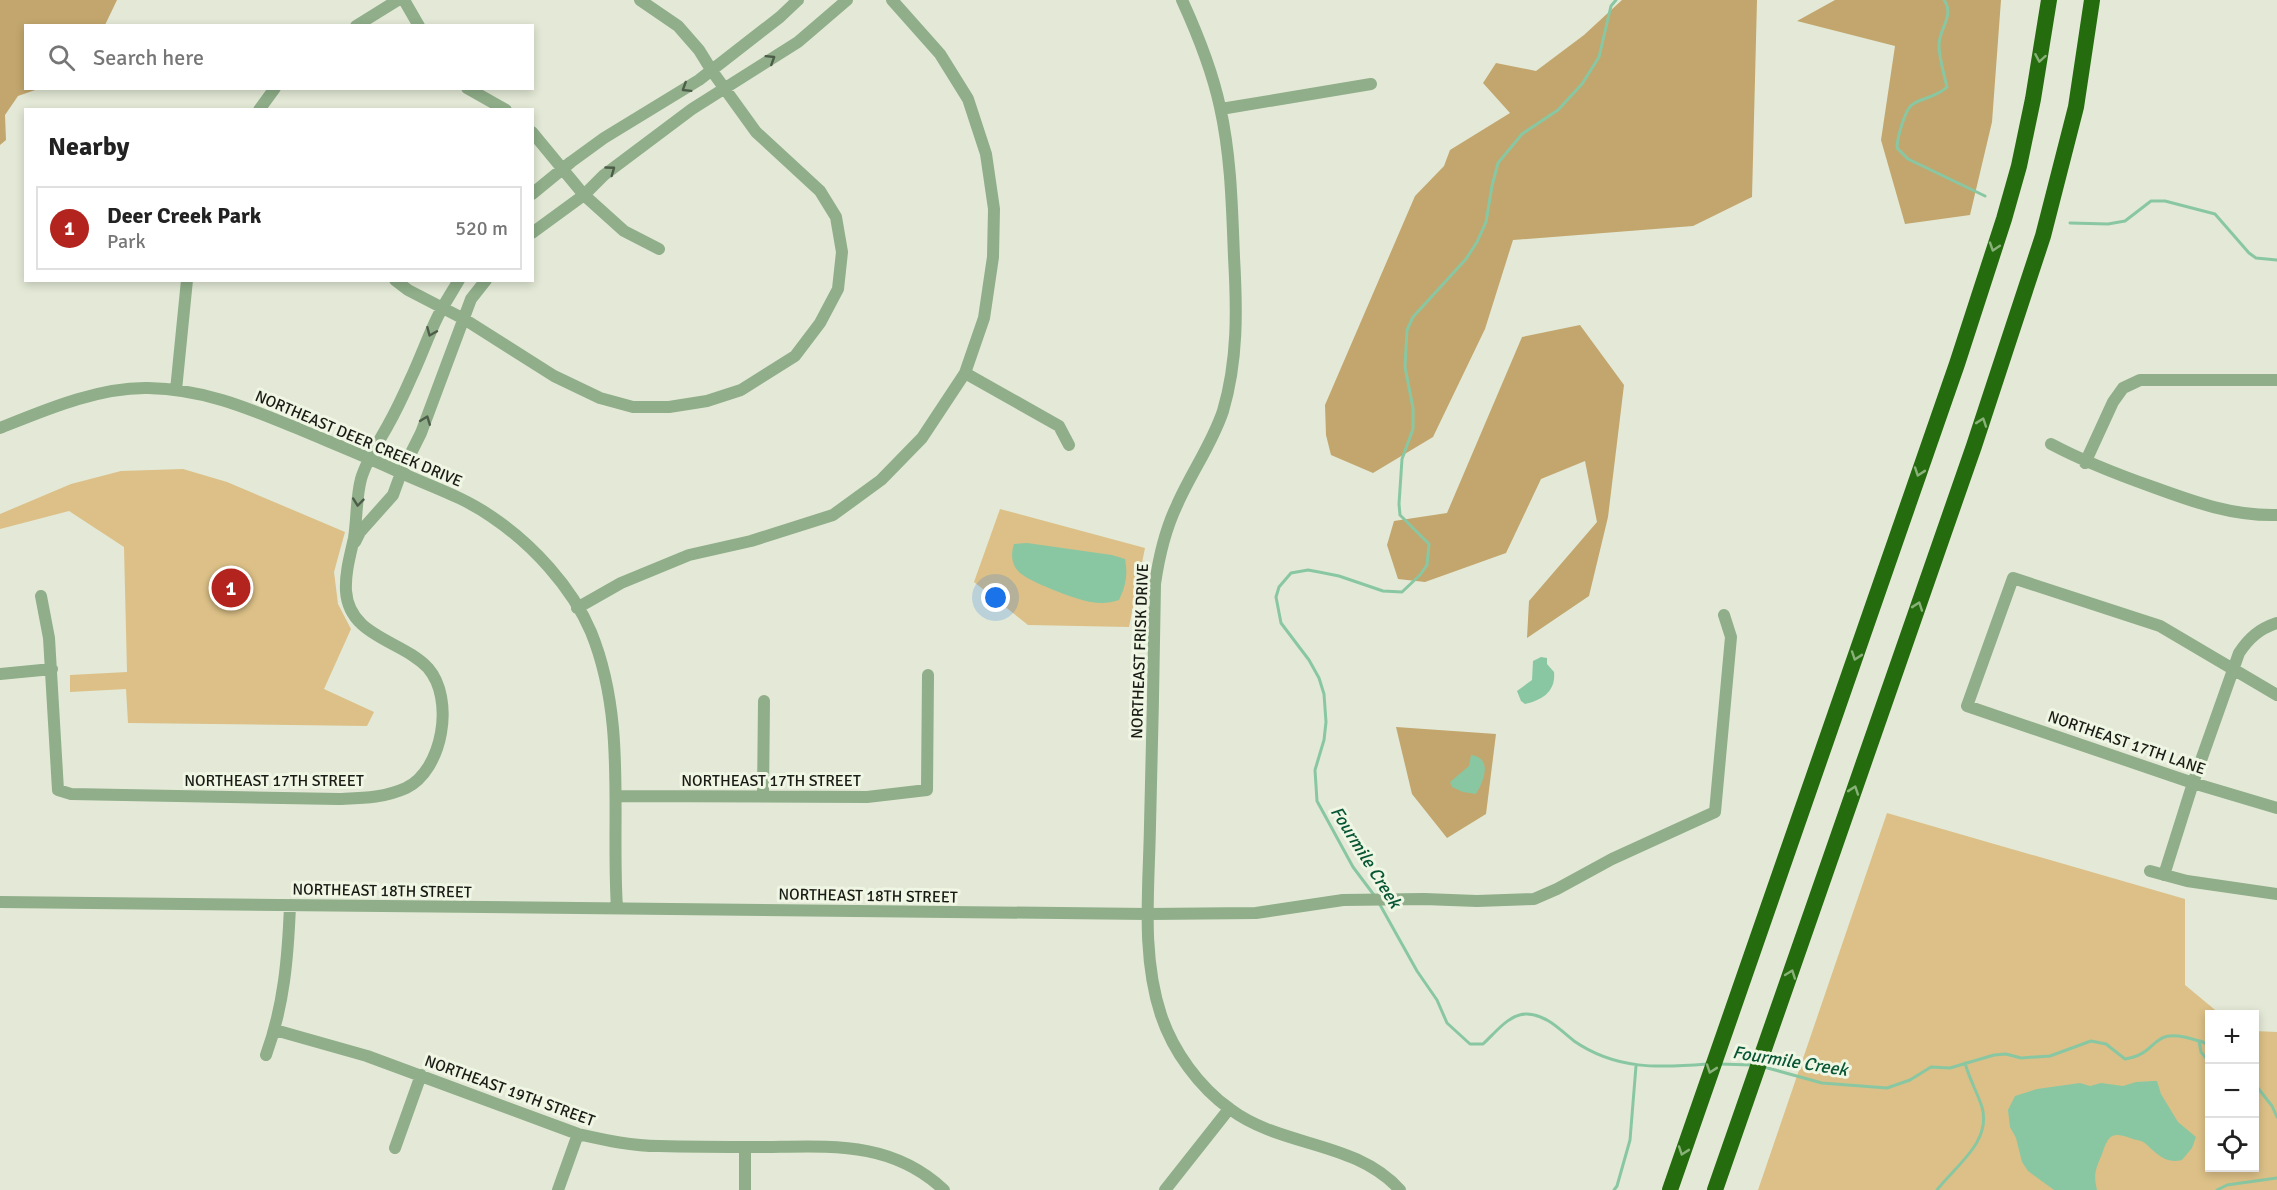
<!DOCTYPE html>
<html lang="en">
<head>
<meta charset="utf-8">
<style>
  :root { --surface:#fff; --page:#f6f6f6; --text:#222; --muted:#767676; --line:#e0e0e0; --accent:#b3241e }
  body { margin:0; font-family:Signika,sans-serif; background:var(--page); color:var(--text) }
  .controls { position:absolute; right:18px; bottom:18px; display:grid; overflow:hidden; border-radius:0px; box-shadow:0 3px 9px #0003 }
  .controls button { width:54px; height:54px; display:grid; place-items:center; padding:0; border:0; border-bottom:2px solid var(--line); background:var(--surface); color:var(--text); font:30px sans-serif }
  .you { position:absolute; left:996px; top:598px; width:21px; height:21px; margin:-15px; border:4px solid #fff; border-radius:50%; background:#1a73e8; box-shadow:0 0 0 9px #1a73e833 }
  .badge { display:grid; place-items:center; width:39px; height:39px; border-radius:50%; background:var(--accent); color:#fff; font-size:20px; font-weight:700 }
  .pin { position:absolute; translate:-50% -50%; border:3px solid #fff; box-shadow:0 2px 6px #0006 }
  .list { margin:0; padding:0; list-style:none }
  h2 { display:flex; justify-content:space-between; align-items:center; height:78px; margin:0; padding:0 24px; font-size:26px }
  h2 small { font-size:20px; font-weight:400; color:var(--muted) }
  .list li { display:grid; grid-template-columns:39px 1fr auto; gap:18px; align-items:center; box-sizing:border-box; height:84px; margin:0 12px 12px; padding:0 12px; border:2px solid var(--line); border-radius:0px }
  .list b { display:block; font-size:22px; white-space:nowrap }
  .list p { margin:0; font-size:20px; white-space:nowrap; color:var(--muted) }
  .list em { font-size:20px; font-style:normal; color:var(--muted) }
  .icon { flex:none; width:33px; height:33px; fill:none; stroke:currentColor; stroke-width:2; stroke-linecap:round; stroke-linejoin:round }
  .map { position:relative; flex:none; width:2277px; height:1190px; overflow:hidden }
  .search { position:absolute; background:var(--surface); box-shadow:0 3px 9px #0003; left:24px; top:24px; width:510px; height:66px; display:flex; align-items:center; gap:15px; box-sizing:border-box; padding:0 21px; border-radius:0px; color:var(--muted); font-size:22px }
  .panel { position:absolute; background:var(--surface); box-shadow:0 3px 9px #0003; left:24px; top:108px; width:510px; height:174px; border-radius:0px }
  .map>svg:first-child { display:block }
  .green { fill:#dcc087 }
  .forest { fill:#c2a66d }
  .water { fill:#89c7a3 }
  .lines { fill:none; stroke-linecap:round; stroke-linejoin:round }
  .stream { stroke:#89c7a3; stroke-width:3 }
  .minor { stroke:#8fae89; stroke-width:12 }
  .highway { stroke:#246c0e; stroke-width:16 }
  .oneway { stroke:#8ab179 }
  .oneway2 { stroke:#4e5d49 }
  .labels { text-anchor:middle; stroke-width:6; stroke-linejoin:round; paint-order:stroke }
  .street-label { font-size:16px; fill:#191b15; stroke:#f0f6e4 }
  .water-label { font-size:18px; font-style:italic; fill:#075635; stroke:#f0f6e4 }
</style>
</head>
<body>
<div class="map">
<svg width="2277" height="1190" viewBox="0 0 2277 1190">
  <rect width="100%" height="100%" fill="#e3e9d6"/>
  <!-- green -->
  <path class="green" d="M183,469l44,13 118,50 -11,40 4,32 13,25 -27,60 50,23 -7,14 -239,-3 -2,-34 -56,3v-17l57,-3 -3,-125 -55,-36 -69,18v-15l71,-30 50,-13z
    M1000,509l145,39 -16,79 -101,-2 -54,-43z
    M1887,813l298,86v86l35,29h-10v154h44l1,-137 22,1v158h-519z"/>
  <!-- forest -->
  <path class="forest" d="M0,0h117l-12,25 -79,1v62l12,1 -20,7 -13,19 1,25 -6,5z
    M1622,0h135l-5,197 -59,29 -180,14 -28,89 -52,108 -60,36 -42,-18 -5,-20 -1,-30 90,-209 29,-30 6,-16 60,-37 -27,-30 13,-20 40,8 48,-36z
    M1835,0h166l-9,122 -22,93 -65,9 -24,-84 14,-94 -98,-25z
    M1580,325l44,60 -16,132 -19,79 -62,42 2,-37 68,-79 -12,-61 -44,18 -35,74 -81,29 -27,-3 -11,-34 7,-24 53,-8 75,-176z
    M1396,727l100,7 -10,80 -39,24 -35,-44z"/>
  <!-- water -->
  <path class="water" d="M1027,543l85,12 13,4c3,15 1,27 -6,41 -9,3 -18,4 -28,2 -14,-2 -65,-21 -73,-31 -7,-8 -7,-17 -4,-27z
    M1541,657l6,1v6l7,8c2,19 -11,28 -29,32l-4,-3 -4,-10 15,-11 1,-19z
    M1471,755c22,3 13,26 5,39l-13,-2 -11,-5 -2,-5 19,-16z
    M2153,1081h4l4,13 17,28 18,15 -4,11 -10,12c-17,4 -25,-6 -36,-16 -3,-3 -9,-4 -13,-5 -20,-7 -24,-6 -31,15 -6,15 -9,19 -5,36h-43l-26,-19 -6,-9 -6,-24 -6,-11 -2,-17 7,-14 22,-7 43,-6 10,3 11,-3 22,3 13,-4z"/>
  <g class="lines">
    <!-- stream -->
    <path class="stream" d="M1944,0c11,16 -5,28 -5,45 0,13 5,29 8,42 -10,10 -23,10 -34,17 -8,4 -16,35 -16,44l11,11 77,37
      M2070,223l38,1 17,-3 26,-20h14l50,13 34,39 7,5 21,2
      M1374,895l-21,-28 -36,-66 -2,-31 9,-30 2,-18 -2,-28 -5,-16 -10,-18 -28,-37 -5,-26 3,-10 12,-14 17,-3 11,2 20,4 44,15 19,1 18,-17 7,-10 2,-21 -29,-29 -1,-11 3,-45 11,-30v-21l-8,-41 2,-37 6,-13 53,-58 11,-17 9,-20 6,-36 6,-23 24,-29 36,-24 24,-26 17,-27 12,-51 5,-6
      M1379,903l38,68 20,29 10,23 23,21h13c12,-11 27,-31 44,-30 20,1 33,16 47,27 42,29 85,27 133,23
      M2200,1041l10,4
      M1719,1064l33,1
      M1764,1067l58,16 65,5 23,-8 21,-13 19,1 44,-13 12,-1 15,4 29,-2 41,-15 15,3 19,15c38,-6 22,-35 74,-18l2,11 9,11
      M2254,1083l18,23 5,11
      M1614,1190l3,-4 13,-46 6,-74
      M1937,1190c18,-24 55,-48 45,-83 -5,-15 -13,-29 -17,-44
      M2217,1190l10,-5 50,-7"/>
    <!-- minor -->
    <path class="minor" d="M404,0l15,26
      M1182,0c16,35 30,70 38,107 11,49 12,100 14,150 3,53 4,103 -11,154 -11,33 -32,62 -46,94 -12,25 -18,51 -22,79 -1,80 -3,161 -5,241 -1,63 -9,130 11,190 12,36 38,72 69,94 52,39 125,31 170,81
      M356,26l42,-26
      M467,88l39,22
      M1221,109l150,-25
      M259,110l16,-22
      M532,132l52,63 40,36 35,18
      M532,194l39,-32 33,-24 95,-58 81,-63 18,-17
      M532,233l52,-38 20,-20 88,-66 106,-67 49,-42
      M395,280l13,10 56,29 90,57 46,22 33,9h36l38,-6 34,-11 54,-34 25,-33 18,-34 4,-37 -6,-35 -16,-26 -64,-59 -44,-61 -13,-21 -21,-24 -38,-26
      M965,373l94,53 10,19
      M176,390l11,-110
      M0,428c45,-18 98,-41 148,-40 56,1 100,20 151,41 33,14 66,27 98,42 32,15 65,25 95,46 40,27 80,70 99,115 36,88 20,184 26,276
      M2051,444c34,18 65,30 102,43 41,15 79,29 124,28
      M2085,463l28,-61 10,-14 17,-8h137
      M355,542l5,-10 33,-37 8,-22 20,-40 50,-134 15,-19
      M41,596l8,42 9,152 13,4 268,5c23,-1 45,-1 67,-11 37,-18 49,-89 22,-120 -26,-28 -79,-31 -82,-77 -1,-18 4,-35 8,-53 3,-19 2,-40 7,-59 5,-18 17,-36 26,-52 9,-16 17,-33 24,-49 10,-21 17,-42 27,-62 6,-12 14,-24 21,-36
      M577,608l44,-25 68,-28 62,-14 82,-26 48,-35 41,-42 43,-65 19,-55 9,-61 1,-48 -8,-55 -18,-55 -28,-45 -48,-54
      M0,674l52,-5
      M2277,695l-117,-69 -147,-48 -46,128 226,77 84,25
      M616,796l251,1 60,-7 1,-115
      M763,796l1,-95
      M2150,871l37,10 90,13
      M2164,875l29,-92 46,-130c10,-15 20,-24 38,-30
      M0,902l1148,12 108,-1 87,-13 81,-1 53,2 57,-2 23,-10 55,-30 103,-47 16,-175 -7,-22
      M275,1030l92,26 211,78c27,6 53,12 81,12 38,1 76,1 114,1 64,-1 121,-4 171,43
      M266,1055c18,-49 22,-98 24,-150
      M745,1147v43
      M395,1148l26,-73
      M558,1190l20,-56
      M1165,1190l64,-81"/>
    <!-- highway -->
    <path class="highway" d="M1670,1190l287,-826 47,-145 15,-53 14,-67 16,-99
      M1715,1190l259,-744 69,-210 33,-129 16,-107"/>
  </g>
  <!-- one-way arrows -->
  <defs><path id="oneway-chevron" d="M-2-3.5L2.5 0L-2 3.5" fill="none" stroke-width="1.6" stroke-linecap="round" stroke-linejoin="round" transform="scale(1.5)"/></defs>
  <g class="oneway">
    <use href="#oneway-chevron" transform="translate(2040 58) rotate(100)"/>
    <use href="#oneway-chevron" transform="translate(1994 247) rotate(108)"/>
    <use href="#oneway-chevron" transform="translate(1982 422) rotate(-71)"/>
    <use href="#oneway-chevron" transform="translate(1919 472) rotate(109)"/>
    <use href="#oneway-chevron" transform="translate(1918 606) rotate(-71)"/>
    <use href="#oneway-chevron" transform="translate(1856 656) rotate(109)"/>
    <use href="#oneway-chevron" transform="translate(1854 790) rotate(-71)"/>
    <use href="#oneway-chevron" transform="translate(1791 974) rotate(-70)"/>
    <use href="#oneway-chevron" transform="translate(1711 1069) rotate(109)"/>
    <use href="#oneway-chevron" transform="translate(1683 1151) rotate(109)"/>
  </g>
  <g class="oneway2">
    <use href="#oneway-chevron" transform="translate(771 59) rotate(-32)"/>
    <use href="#oneway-chevron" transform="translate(686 88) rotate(148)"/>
    <use href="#oneway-chevron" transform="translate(611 170) rotate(-36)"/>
    <use href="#oneway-chevron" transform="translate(431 332) rotate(113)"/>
    <use href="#oneway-chevron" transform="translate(426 420) rotate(-69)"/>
    <use href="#oneway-chevron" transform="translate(358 502) rotate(96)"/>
  </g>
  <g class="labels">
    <!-- street labels -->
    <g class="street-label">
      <text transform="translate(359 438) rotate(23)" y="6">NORTHEAST DEER CREEK DRIVE</text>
      <text transform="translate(1139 651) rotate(-88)" y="6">NORTHEAST FRISK DRIVE</text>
      <text transform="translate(2127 742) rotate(19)" y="6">NORTHEAST 17TH LANE</text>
      <text x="274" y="786">NORTHEAST 17TH STREET</text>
      <text x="771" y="786">NORTHEAST 17TH STREET</text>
      <text transform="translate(382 890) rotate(1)" y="6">NORTHEAST 18TH STREET</text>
      <text transform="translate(868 895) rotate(1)" y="6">NORTHEAST 18TH STREET</text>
      <text transform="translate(510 1090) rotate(20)" y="6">NORTHEAST 19TH STREET</text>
    </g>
    <!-- water labels -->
    <g class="water-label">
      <text transform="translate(1366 857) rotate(58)" y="6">Fourmile Creek</text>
      <text transform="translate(1790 1061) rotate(9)" y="6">Fourmile Creek</text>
    </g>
  </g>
</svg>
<div class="controls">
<button>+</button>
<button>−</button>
<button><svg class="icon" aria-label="locate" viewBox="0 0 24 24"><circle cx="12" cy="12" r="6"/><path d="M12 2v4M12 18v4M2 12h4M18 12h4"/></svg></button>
</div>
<div class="you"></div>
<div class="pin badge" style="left:231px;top:588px">1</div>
<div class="search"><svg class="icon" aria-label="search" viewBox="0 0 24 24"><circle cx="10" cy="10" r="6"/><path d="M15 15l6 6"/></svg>Search here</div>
<section class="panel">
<h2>Nearby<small></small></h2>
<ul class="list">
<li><span class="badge">1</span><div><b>Deer Creek Park</b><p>Park</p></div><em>520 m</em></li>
</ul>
</section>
</div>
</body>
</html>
